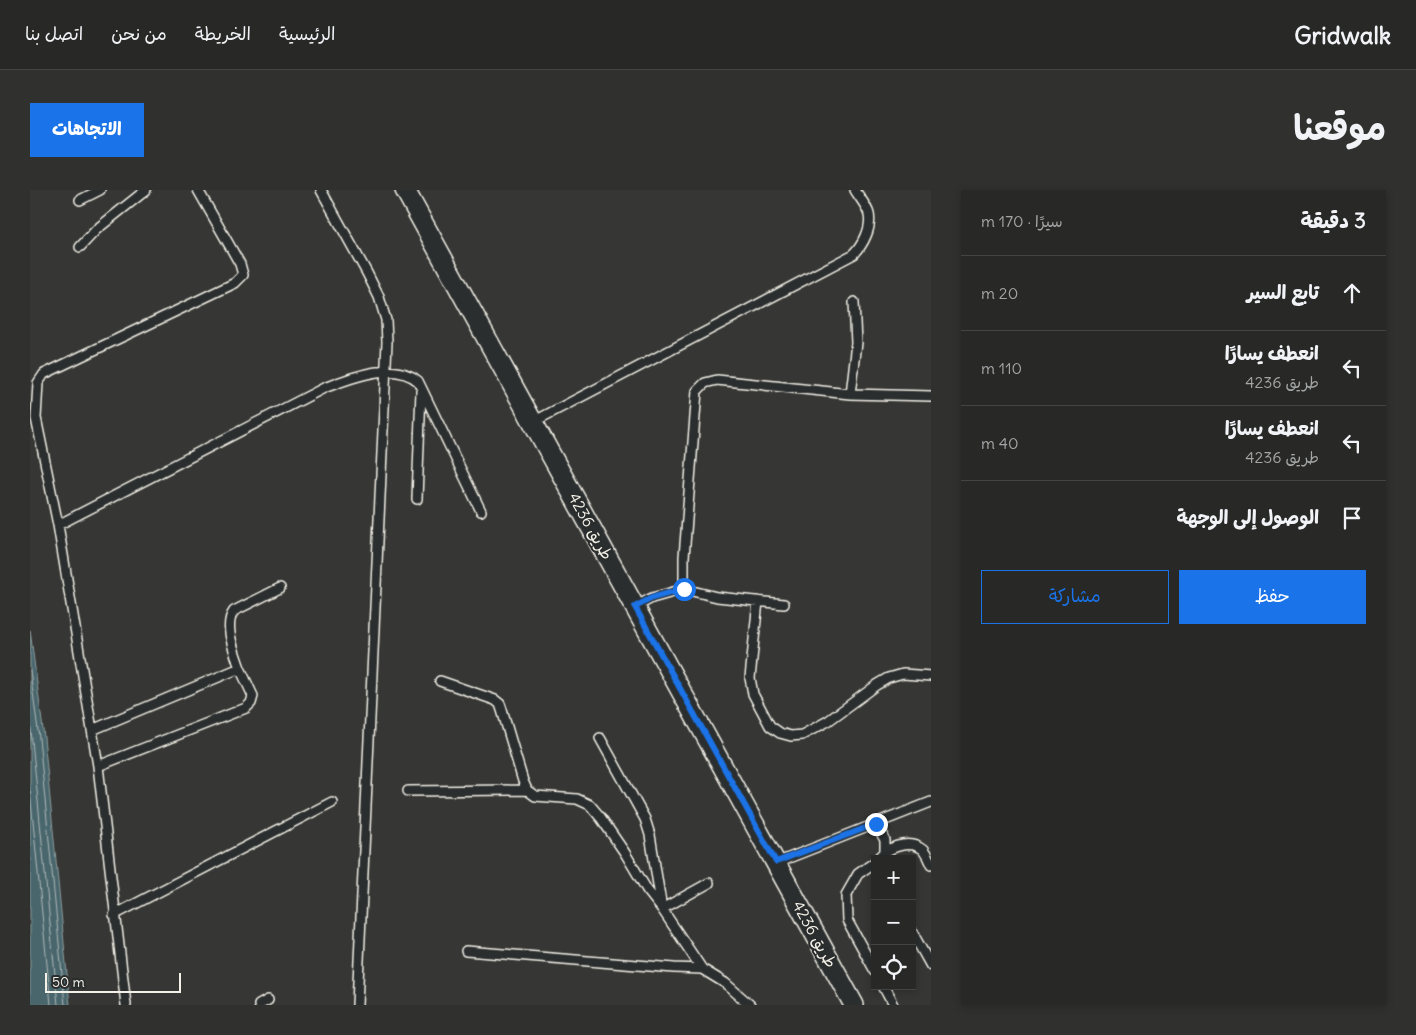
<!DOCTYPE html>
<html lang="ar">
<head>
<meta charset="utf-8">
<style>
  :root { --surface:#282827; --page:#30302f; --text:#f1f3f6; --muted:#a5a6a7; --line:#444; --accent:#1a73e8 }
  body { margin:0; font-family:Delius,"Playpen Sans Arabic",sans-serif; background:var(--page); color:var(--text); direction:rtl }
  .controls { position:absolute; right:15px; bottom:15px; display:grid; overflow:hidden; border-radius:0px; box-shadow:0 2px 8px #0003 }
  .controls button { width:45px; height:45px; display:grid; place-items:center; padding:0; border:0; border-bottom:1px solid var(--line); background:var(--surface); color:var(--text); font:25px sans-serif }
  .scale { position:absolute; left:15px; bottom:12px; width:136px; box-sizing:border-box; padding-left:5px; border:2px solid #f4f1e8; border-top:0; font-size:14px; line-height:18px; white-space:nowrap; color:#f4f1e8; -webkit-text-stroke:4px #2a2d2e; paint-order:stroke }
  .stop { position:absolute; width:15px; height:15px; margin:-11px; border:4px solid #1a73e8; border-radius:50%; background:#fff }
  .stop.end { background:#1a73e8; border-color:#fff; box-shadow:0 1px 5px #0008 }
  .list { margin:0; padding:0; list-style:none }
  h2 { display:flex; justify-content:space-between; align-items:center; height:65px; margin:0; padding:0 20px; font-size:21px }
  h2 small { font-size:16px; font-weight:400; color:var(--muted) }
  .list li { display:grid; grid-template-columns:32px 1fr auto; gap:15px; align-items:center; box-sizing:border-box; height:75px; padding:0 20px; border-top:1px solid var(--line) }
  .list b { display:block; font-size:19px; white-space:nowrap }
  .list p { margin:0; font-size:16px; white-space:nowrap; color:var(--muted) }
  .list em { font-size:16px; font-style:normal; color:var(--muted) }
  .actions { display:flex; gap:10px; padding:15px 20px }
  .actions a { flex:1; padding:11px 0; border:1px solid var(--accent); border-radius:0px; text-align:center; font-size:18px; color:var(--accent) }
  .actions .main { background:var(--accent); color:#fff }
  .icon { flex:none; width:28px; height:28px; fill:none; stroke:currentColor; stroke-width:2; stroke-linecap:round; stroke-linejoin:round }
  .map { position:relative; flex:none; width:901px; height:815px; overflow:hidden; direction:ltr; border-radius:0px }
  header { display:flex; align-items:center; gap:30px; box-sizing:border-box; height:70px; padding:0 25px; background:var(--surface); border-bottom:1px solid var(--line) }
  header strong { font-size:24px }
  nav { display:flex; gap:28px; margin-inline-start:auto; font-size:18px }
  .intro { display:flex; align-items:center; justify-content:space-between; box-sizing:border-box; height:120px; padding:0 30px }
  h1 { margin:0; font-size:35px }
  .button { padding:12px 22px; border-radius:0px; background:var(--accent); color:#fff; font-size:18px; font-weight:700 }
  main { display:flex; gap:30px; padding:0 30px }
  aside { flex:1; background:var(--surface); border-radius:0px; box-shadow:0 2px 8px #0003 }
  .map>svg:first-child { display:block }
  .water { fill:#49666d; stroke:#8d9e9e }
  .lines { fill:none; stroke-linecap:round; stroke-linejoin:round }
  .shore { stroke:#b0b9b7; stroke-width:1 }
  .lane-casing { stroke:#f4f1e8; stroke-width:12 }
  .street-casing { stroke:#f4f1e8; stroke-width:22 }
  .lane { stroke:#2a2d2e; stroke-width:9 }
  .street { stroke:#2a2d2e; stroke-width:19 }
  .route { stroke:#1a73e8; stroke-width:6 }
  .labels { text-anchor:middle; stroke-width:4; stroke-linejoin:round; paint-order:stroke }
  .street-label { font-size:16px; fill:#f4f1e8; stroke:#2a2d2e }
</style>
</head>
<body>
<header>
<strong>Gridwalk</strong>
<nav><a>الرئيسية</a><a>الخريطة</a><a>من نحن</a><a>اتصل بنا</a></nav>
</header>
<div class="intro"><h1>موقعنا</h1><a class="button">الاتجاهات</a></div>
<main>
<aside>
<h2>3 دقيقة<small>سيرًا · 170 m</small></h2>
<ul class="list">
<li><svg class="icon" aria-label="ahead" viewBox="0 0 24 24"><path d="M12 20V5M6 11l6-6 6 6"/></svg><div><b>تابع السير</b></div><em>20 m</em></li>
<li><svg class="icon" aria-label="left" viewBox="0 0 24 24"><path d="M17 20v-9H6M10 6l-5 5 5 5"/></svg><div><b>انعطف يسارًا</b><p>طريق 4236</p></div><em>110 m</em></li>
<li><svg class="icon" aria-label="left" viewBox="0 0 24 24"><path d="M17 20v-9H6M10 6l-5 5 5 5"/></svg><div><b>انعطف يسارًا</b><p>طريق 4236</p></div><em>40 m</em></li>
<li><svg class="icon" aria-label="arrive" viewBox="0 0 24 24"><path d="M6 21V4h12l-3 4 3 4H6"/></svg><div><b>الوصول إلى الوجهة</b></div></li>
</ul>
<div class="actions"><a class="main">حفظ</a><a>مشاركة</a></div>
</aside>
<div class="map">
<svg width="901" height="815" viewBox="0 0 901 815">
  <rect width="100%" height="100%" fill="#363634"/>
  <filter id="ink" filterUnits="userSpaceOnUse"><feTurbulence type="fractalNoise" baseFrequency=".02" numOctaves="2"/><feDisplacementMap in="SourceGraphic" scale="10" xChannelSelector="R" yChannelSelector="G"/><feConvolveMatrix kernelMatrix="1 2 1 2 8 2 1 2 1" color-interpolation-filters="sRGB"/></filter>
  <g filter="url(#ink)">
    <!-- water -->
    <path class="water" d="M0,440l14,107 26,268h-40z"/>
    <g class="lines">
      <!-- shore -->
      <path class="shore" d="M0,480l9,68 26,267
        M0,530l28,285
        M0,601l21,214"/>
      <!-- lane casing -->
      <g class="lane-casing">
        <path id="lane" d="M291,0l46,83 12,24 7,23 1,22 -30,663
          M50,10l20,-10
          M50,57l17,-18 49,-39
          M820,204l6,-52 -2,-40
          M503,232l321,-168c9,-9 18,-26 15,-40 -2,-8 -10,-17 -14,-24
          M387,309l4,-108
          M28,335l266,-137c27,-10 69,-28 94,-7l63,130
          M728,411l-8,77 3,16 17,32 10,7 11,3 11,-1 26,-14 49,-36 12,-7 14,-4 28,2
          M754,414l-67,-7 -33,-8v-32l13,-166 8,-8 12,-3 133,14 81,2
          M605,417l17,-9 32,-9
          M410,491l55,19 5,4 2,6 21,71 4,9 8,6 42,3 13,6 11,13 24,35 22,37 15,19 40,60 23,14 25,22
          M62,540l148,-62c-5,-15 -17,-43 -6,-57l46,-23
          M570,548l45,81 5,16 12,74 47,-26
          M68,576l148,-58 5,-5 2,-7 -13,-28
          M378,601l119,-1
          M846,634l9,16v12l-7,7
          M855,662c12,-7 26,-12 38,-2 3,4 6,10 8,15
          M845,672l-17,12 -12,21 1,25 28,51
          M746,673l155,-61
          M84,725l218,-113
          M882,742l19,34
          M436,761l208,17 28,1
          M853,796l10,19
          M96,815l-28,-239 -40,-241 -22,-107 2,-35 6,-9 191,-91 8,-8 -3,-11 -42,-74
          M229,815l9,-5"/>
      </g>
      <!-- street casing -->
      <g class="street-casing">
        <path id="street" d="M375,0l449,815"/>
      </g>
      <!-- lane -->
      <use href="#lane" class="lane"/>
      <!-- street -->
      <use href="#street" class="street"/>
    </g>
  </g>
  <g class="lines" filter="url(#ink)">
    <!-- route -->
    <path class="route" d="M654,399l-32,9 -17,9 141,255 100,-38"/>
  </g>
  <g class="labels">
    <!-- street labels -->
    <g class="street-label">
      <text transform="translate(561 336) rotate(61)" y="6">طريق 4236</text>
      <text transform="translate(785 744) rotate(61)" y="6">طريق 4236</text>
    </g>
  </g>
</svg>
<div class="controls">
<button>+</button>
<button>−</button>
<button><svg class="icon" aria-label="locate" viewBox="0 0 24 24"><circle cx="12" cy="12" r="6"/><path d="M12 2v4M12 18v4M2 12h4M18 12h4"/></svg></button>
</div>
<div class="scale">50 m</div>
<div class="stop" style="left:654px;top:399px"></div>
<div class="stop end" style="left:846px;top:634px"></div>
</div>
</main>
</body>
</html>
